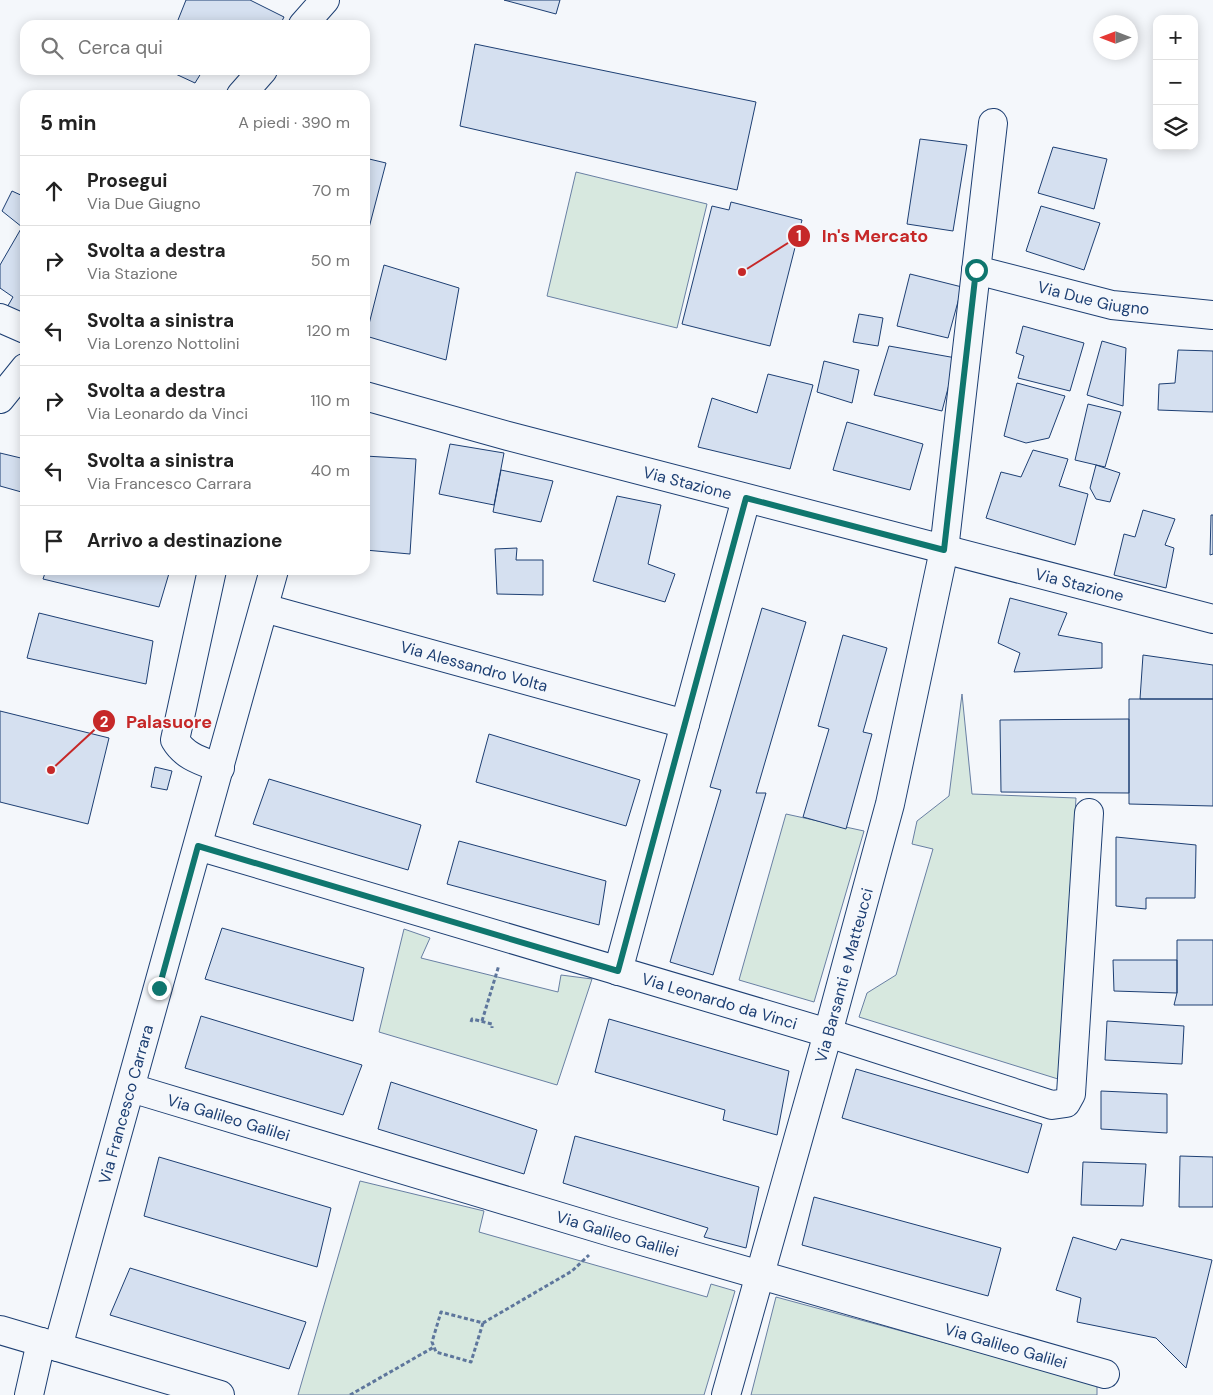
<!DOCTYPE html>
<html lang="it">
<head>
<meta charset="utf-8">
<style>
  :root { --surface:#fff; --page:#f6f6f6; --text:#222; --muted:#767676; --line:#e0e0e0 }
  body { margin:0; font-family:"DM Sans",sans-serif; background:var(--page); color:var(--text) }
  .controls { position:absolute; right:15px; top:15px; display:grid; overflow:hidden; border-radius:10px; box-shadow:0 2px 12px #0003 }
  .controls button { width:45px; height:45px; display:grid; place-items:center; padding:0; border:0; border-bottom:1px solid var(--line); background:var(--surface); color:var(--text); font:25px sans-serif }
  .compass { position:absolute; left:1093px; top:15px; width:45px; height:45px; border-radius:50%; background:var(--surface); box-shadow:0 2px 12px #0003; rotate:270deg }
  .stop { position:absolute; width:15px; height:15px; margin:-11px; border:4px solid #0f766e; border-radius:50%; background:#fff }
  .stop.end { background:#0f766e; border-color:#fff; box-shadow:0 1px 5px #0008 }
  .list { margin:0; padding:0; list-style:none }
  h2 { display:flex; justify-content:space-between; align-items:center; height:65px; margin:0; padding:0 20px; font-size:21px }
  h2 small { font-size:16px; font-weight:400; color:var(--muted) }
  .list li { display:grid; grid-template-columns:32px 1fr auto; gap:15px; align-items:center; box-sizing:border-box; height:70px; padding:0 20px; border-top:1px solid var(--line) }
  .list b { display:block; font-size:19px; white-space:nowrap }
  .list p { margin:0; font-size:16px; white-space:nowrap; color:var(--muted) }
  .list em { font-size:16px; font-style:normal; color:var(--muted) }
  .icon { flex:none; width:28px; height:28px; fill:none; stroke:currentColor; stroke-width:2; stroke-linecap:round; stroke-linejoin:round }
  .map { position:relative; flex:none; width:1213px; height:1395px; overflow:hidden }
  .search { position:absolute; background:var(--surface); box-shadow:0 2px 12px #0003; left:20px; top:20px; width:350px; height:55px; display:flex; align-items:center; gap:12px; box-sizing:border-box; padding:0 18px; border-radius:15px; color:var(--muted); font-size:19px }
  .panel { position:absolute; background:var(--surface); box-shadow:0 2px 12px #0003; left:20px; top:90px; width:350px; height:485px; border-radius:15px }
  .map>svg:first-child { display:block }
  .green { fill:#d7e8df; stroke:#687fa3 }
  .building { fill:#d5e0f0; stroke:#1d3f73 }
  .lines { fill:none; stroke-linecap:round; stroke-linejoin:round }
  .minor-casing { stroke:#1d3f73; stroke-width:30 }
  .path { stroke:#5e769c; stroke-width:3; stroke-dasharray:4 2.5; stroke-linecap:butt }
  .minor { stroke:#f4f7fb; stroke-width:28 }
  .route { stroke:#0f766e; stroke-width:6 }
  .labels { text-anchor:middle; stroke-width:4; stroke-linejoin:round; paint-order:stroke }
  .street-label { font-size:16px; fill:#1d3f73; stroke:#f4f7fb }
  .leader { fill:none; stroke:#c62828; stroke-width:2 }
  .callout-dot { fill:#c62828; stroke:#f4f7fb; stroke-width:2 }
  .mark-label { font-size:15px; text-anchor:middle; font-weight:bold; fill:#fff }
  .callout-label { font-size:18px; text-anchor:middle; font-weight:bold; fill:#c62828; stroke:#f4f7fb; stroke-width:4; stroke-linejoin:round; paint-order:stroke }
</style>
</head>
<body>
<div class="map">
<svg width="1213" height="1395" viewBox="0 0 1213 1395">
  <rect width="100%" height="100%" fill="#f4f7fb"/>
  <!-- green -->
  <path class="green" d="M576,172l131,32 -30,124 -130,-32z
    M962,694l10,100 104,4 -18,281 -199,-62 8,-24 29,-18 37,-126 -21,-5 5,-23 32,-25z
    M786,814l78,17 -50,171 -75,-22z
    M404,929l26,9 -9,20 137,34 3,-17 31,4 -35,106 -178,-53z
    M360,1181l124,30 -5,21 228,65 4,-13 24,7 -31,104h-406z
    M776,1297l321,87v11h-346z"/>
  <!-- building -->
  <path class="building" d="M186,0h64l34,17 -4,8h-104z
    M504,0h56l-4,14z
    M475,44l281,58 -19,88 -277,-64z
    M167,70h36l-8,13z
    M920,139l47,6 -14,86 -46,-7z
    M1053,147l54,12 -13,50 -56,-16z
    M365,158l21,5 -21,80z
    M12,191l13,6v121l-19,-9 7,-12 -13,-9v-23l22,-38 -20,-16z
    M731,202l71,18 -32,126 -88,-22 30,-118 17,4z
    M1041,206l59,17 -16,47 -58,-19z
    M384,265l75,23 -13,72 -80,-24z
    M910,274l52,13 -14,51 -51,-12z
    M859,314l24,4 -5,28 -25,-4z
    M1023,326l61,17 -14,48 -52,-13 6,-22 -8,-3z
    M1102,341l24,7 -3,58 -36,-11z
    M889,346l67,12 -14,53 -68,-16z
    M1178,350l35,1v61l-55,-2 1,-26 16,-1z
    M824,361l35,9 -7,33 -35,-11z
    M768,374l45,11 -23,84 -92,-22 14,-49 45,15z
    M1017,383l48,13 -16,42 -23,5 -22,-7z
    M1088,404l33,8 -16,55 -30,-7z
    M847,422l76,22 -13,46 -77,-20z
    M450,444l54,9 -10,52 -55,-11z
    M1033,450l35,9 -9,27 29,8 -13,51 -89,-27 15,-46 20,5z
    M0,453l25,6v34l-25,-7z
    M365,456l51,3 -6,95 -45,-4z
    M1096,465l24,8 -10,29 -14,-3 -6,-11z
    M501,470l52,11 -12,41 -48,-10z
    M617,496l44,9 -13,59 27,10 -10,28 -72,-21z
    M1143,510l32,9 -10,26 9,3 -8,40 -52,-13 10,-41 11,3z
    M1211,515h2v39l-3,1z
    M517,548l-1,12h27v35l-46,-1 -2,-45z
    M46,570h124l-11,37 -116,-28z
    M1010,598l57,15 -9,22 44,8v25l-88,4 6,-19 -22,-10z
    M762,608l44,14 -50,171h10l-53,182 -43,-13 51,-172 -11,-3z
    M39,613l114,28 -7,43 -119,-26z
    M843,635l44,13 -24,84 9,2 -26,95 -43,-12 26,-88 -11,-3z
    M1143,655l70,10v34h-73z
    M1129,699h84v107l-84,-2z
    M0,711l109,27 -21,86 -88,-22z
    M1129,719v74l-128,-1 -1,-72z
    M489,734l151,46 -14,46 -150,-44z
    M155,767l17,4 -5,19 -16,-3z
    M269,779l152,46 -13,45 -155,-46z
    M1116,837l80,8 -1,53h-49v11l-30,-3z
    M459,841l147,40 -7,44 -152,-41z
    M222,928l142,40 -11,53 -148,-42z
    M1177,940h36v65h-39l3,-12z
    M1113,960h64v33l-63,-2z
    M201,1016l161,49 -19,50 -158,-47z
    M609,1019l180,52 -12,64 -54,-15 2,-10 -130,-38z
    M1107,1021l77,5 -2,38 -77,-4z
    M856,1069l186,55 -14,49 -186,-55z
    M391,1082l146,48 -13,44 -146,-45z
    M1101,1091l66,3v39l-66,-4z
    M575,1136l184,51 -13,61 -42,-11 4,-9 -145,-45z
    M1180,1156l33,1v50h-34z
    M159,1157l172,51 -14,59 -173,-51z
    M1083,1162l63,2 -3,42 -62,-1z
    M814,1197l187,51 -13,48 -186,-51z
    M1073,1237l43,13 5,-11 91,21 -26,108 -30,-30 -79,-16 4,-24 -25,-8z
    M130,1268l176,54 -17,47 -179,-54z"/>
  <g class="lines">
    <!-- minor casing -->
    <g class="minor-casing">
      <g id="minor">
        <path d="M303,25l22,-25"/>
        <path d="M241,95l22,-25"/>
        <path id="s1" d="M976,270l136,35 101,10"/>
        <path d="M0,318l25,11"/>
        <path id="s2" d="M365,396l143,40 705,183"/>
        <path d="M0,399l25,-31"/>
        <path d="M212,570l-37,170c10,17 27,21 45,28"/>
        <path id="s3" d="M264,608l421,116"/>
        <path id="s4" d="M198,846l630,187 224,72 14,-2 5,-9 18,-281"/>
        <path d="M618,971l128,-472"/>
        <path id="s5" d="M131,1088l483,145 491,141"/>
        <path d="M0,1330l220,65"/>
        <path id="s6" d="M58,1347l216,-777"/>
        <path d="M29,1395l12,-53"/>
        <path id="s7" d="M726,1395l102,-362 62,-229 54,-254 49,-427"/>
      </g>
    </g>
    <!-- path -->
    <path class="path" d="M482,1021l17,-56
      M471,1022l1,-3 20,5v4
      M483,1323l-12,39 -35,-10 -4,-10 9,-30 42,11 89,-52 17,-16
      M350,1395l84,-48"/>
    <!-- minor -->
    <use href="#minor" class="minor"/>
  </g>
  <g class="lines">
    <!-- route -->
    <path class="route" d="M159,988l39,-142 420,125 128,-473 198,52 32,-280"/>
  </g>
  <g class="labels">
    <!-- street labels -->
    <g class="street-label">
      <text dy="6" stroke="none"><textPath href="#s1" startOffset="121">Via Due Giugno</textPath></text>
      <text dy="6" stroke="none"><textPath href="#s2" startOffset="334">Via Stazione</textPath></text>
      <text dy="6" stroke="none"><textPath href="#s2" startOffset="739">Via Stazione</textPath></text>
      <text dy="6" stroke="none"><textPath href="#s3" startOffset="218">Via Alessandro Volta</textPath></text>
      <text dy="6" stroke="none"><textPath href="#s7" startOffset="436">Via Barsanti e Matteucci</textPath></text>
      <text dy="6" stroke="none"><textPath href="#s4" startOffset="544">Via Leonardo da Vinci</textPath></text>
      <text dy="6" stroke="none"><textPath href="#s6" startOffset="252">Via Francesco Carrara</textPath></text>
      <text dy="6" stroke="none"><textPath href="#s5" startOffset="102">Via Galileo Galilei</textPath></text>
      <text dy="6" stroke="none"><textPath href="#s5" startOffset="508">Via Galileo Galilei</textPath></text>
      <text dy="6" stroke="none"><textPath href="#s5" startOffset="912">Via Galileo Galilei</textPath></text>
    </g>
  </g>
  <!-- callouts -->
  <path class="leader" d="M742 272L799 236M51 770L104 721"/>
  <g class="callout-dot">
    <circle cx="742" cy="272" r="5"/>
    <circle cx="51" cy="770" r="5"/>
    <circle cx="799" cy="236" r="12"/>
    <circle cx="104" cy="721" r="12"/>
  </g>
  <g class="mark-label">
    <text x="799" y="241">1</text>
    <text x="104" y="727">2</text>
  </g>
  <g class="callout-label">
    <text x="875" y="242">In's Mercato</text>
    <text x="169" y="728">Palasuore</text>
  </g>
</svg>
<div class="controls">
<button>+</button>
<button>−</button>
<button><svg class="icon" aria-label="layers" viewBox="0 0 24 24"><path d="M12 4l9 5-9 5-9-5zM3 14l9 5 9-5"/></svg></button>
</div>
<svg class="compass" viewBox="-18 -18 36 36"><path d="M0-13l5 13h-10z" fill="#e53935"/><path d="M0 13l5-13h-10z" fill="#767676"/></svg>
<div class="stop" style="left:976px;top:270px"></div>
<div class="stop end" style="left:159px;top:988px"></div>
<div class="search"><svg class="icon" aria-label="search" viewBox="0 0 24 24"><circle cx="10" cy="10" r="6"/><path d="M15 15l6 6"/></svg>Cerca qui</div>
<section class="panel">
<h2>5 min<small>A piedi · 390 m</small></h2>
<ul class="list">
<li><svg class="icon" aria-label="ahead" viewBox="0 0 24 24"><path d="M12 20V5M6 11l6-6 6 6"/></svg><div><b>Prosegui</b><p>Via Due Giugno</p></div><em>70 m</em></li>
<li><svg class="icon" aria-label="right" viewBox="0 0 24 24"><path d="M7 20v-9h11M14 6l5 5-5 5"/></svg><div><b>Svolta a destra</b><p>Via Stazione</p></div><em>50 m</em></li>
<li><svg class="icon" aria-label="left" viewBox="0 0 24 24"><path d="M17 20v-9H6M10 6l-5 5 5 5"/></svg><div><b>Svolta a sinistra</b><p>Via Lorenzo Nottolini</p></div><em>120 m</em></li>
<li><svg class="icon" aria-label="right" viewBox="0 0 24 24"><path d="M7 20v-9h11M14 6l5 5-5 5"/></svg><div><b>Svolta a destra</b><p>Via Leonardo da Vinci</p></div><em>110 m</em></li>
<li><svg class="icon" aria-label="left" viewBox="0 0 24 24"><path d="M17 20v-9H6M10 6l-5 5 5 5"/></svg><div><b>Svolta a sinistra</b><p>Via Francesco Carrara</p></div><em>40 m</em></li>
<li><svg class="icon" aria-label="arrive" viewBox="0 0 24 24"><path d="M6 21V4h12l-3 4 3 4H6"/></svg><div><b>Arrivo a destinazione</b></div></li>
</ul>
</section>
</div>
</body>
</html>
